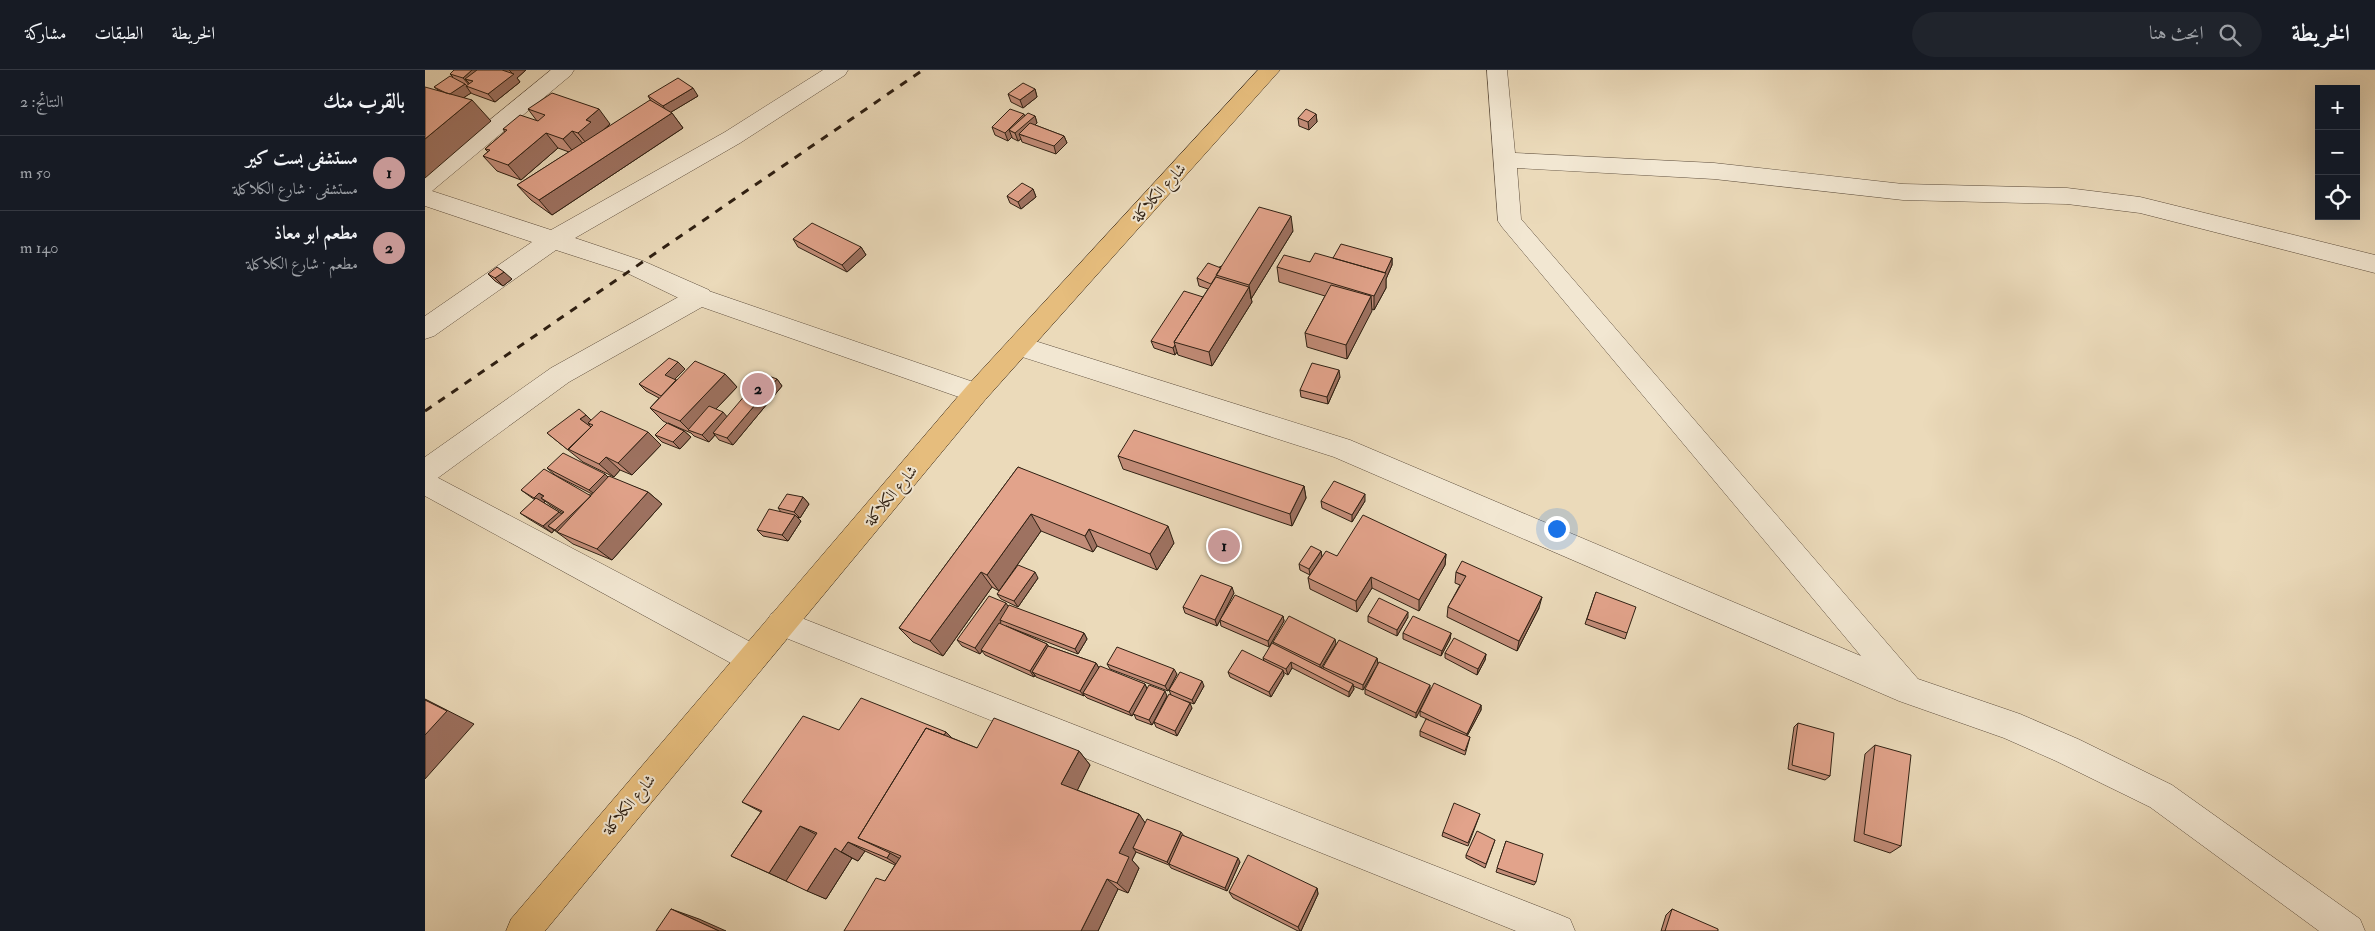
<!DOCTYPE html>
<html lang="ar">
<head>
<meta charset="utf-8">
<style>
  :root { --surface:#171b24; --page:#20242c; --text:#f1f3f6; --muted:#9ea1a6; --line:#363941; --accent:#c59692 }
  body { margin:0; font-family:"IM FELL Double Pica",Amiri,serif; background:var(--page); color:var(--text); direction:rtl }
  .controls { position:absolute; right:15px; top:15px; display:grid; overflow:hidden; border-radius:0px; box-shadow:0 5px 20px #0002 }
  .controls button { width:45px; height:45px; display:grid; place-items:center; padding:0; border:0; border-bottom:1px solid var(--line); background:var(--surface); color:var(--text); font:25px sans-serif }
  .you { position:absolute; left:1131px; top:458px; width:18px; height:18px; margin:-12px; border:4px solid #fff; border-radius:50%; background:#1a73e8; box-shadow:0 0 0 8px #1a73e833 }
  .badge { display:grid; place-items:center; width:32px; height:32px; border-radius:50%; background:var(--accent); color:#111; font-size:16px; font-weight:700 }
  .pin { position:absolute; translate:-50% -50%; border:2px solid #fff; box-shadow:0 1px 5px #0006 }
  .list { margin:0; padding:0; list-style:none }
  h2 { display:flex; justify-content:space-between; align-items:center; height:65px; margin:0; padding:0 20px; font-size:21px }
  h2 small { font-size:16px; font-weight:400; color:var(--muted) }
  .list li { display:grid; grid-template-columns:32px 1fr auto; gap:15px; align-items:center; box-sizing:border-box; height:75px; padding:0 20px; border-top:1px solid var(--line) }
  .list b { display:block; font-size:19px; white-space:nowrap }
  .list p { margin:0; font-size:16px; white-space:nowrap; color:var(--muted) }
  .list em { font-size:16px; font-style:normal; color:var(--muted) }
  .icon { flex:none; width:28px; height:28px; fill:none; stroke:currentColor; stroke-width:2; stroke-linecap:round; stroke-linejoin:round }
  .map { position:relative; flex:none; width:1950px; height:861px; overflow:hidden; direction:ltr }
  header { display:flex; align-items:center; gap:30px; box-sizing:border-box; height:70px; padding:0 25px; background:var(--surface); border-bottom:1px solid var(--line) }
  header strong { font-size:24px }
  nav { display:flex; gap:28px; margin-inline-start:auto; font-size:18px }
  .search { width:350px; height:45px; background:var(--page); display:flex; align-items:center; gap:12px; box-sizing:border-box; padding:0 18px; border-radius:28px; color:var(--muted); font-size:19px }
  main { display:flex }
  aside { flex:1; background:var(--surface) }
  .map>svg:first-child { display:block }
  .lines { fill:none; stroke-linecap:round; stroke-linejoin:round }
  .minor-casing { stroke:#5e4e3d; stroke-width:1 }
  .tertiary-casing { stroke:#5e4e3d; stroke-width:1 }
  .primary-casing { stroke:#2f2013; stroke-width:1 }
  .minor { fill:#f2e7d2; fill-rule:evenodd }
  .tertiary { fill:#f2e7d2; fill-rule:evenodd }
  .primary { fill:#e6bd7d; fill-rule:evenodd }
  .rail { stroke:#2f2013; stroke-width:3; stroke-dasharray:8 8; stroke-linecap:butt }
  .wall { fill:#c28c78; stroke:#2f2013; fill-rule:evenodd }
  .shaded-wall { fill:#9e7261; stroke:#2f2013 }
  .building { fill:#e2a38b; stroke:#2f2013 }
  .labels { text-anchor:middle; stroke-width:4; stroke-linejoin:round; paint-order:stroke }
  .street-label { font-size:16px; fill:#2f2013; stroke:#f2e7d2 }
</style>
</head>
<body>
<header>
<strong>الخريطة</strong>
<div class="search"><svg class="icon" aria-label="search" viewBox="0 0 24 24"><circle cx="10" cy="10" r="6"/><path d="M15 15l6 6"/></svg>ابحث هنا</div>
<nav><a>الخريطة</a><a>الطبقات</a><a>مشاركة</a></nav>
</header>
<main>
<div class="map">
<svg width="1950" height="861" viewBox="0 0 1950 861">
  <rect width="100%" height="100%" fill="#ebdaba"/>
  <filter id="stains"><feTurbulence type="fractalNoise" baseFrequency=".004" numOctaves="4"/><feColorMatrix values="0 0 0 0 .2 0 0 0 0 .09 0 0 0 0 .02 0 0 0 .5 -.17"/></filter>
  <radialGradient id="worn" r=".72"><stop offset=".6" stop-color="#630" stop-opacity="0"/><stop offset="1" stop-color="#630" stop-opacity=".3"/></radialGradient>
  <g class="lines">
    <!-- minor casing -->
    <g class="minor-casing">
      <path id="minor" d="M126,0h23l-3,5 -139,116 119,39 174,-98 98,-62h25l-3,5 -105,68 -165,95 68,23 66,29 3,7 -3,7 -9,2 -9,-2 -64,-31 -71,-23 -122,86 -9,3v-23l107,-74 -107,-36v-33z
        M1062,0h20l8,83 199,10 189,21 164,4 73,9 235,58v18l-235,-60 -73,-9 -164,-4 -189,-21 -197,-11 4,51 397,460 102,35 58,25 94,46 188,134 5,12h-46l-169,-124 -94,-46 -52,-23 -105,-37 -565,-244 -324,-104 -4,-7 4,-7 9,-3 331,104 511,216 -359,-429 -4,-6z
        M0,401l337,177 4,10 -4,10 -11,4 -11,-4 -315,-172z
        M356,540l777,304 12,5 5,12h-59l-745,-299 -5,-9 5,-9z"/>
    </g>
    <!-- tertiary casing -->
    <g class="tertiary-casing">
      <path id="tertiary" d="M275,218l285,98 4,7 -4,7 -9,3 -274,-96 -133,75 -134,98 -10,3v-26l126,-89 140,-78z"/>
    </g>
    <!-- primary casing -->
    <g class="primary-casing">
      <path id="primary" d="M833,0h22l-295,330 -440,531h-39l5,-12 456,-533z"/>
    </g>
    <!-- minor -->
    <use href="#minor" class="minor"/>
    <!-- tertiary -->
    <use href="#tertiary" class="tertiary"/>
    <!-- primary -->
    <use href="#primary" class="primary"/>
    <!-- rail -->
    <path class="rail" d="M0,341l498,-341"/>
  </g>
  <!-- wall -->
  <path class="wall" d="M29,0h72l-9,8 3,4 -25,20 -22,-8 -2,-1 -7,4 27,24 -53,-31 -4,-3 19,-10 -3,-3z
    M610,19l2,8 -14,11 -12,-6 -3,-8z
    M223,26h50l-27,16 12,16 -131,87 -21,-15 -14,-15 52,-33 -11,-4 -37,32 -24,-9 -14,-15 5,-4 -3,-3 20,-17 -2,-3 34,-8 -9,-12 82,15 -5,5 46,-28z
    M891,44l1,8 -8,8 -10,-4 -1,-8z
    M600,46h10l2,7 -2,2 29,11 3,7 -11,11 -34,-12 -1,-3 -3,2 -6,-3v-1l-4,4 -13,-6 -3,-8z
    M608,119l3,8 -15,12 -11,-6 -3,-7z
    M868,161l-42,68 1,3 -40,64 -34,-11 -1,-3 -2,3 -21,-7 -3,-7 52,-44 5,-8 -9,-3 -2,-8z
    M368,169l68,8 5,8 -19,17 -49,-25z
    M908,188h59v7l-6,14v9l-12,22 -2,-1 -25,50 -40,-12 -2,-14 20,-37 -46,-14 -2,-15z
    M63,204l24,5 -9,7 -8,-5z
    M253,292l7,7 -11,10 2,1 49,-6 12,13 -21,22 11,8 50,-38 5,7 -49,59 -14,-5 -4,-5 -6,7 -15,-6 -3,-3 -23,-10 16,8 7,6 -11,12 -18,-7 -7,-7 12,-12 -4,-2 -13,-13 9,-10 -13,-7 -7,-7z
    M915,307l-12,27 -27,-7 -1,-7z
    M161,345l5,5 70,25 -29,30 -12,-5 -6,7 -31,-15 -36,-29z
    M693,386l186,30 2,12 -14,28 -169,-57z
    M593,397l156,76 -17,27 -60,-24 -4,6 -52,-21 -42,60 -7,-4 -49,69 -30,-14 -14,-14z
    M122,398l61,9 40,15 14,12 -50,56 -39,-16 -19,-14 -2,3 -23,-14 -9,-6 15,-13 -14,-10 70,5 1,-1 -37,-19zM120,431l5,4 13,8 -1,1 -18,-11z
    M378,427l6,7 -9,14 -3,-1 4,4 -13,20 -25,-5 -6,-6 24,-18 -3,-4z
    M896,431h44l-13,21 -30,-14z
    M896,481l1,6 15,-1 109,-2 -1,11 -26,46 -47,-23 -15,24 -47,-23 -2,-11 2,-3 -10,-5 -1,-6z
    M1031,502l83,36 -22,43 -70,-34 1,-10 12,-22 -5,-2z
    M613,508l-20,29 -17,-8 -4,-5z
    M1171,522l31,41 -2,6 -40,-15z
    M809,523l-17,33 -32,-13 -2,-6z
    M583,536l76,27 3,6 -9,15 -72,-28 41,18 1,2 48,17 3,5 46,16 2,5 20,7 -11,22 15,-23 -2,-5 35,-4 -10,18 -11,-4 9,8 -15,28 -21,-9 -2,-5 -2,3 -16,-6 -2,-5 -2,2 -45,-18 -3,-3v1l-48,-19 -1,-2 -1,2 -49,-22 -3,-4 -2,3 -18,-8 -5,-6z
    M858,546l1,5 -15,26 -48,-21 -1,-6z
    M943,546l40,1 -11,19 -29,-14z
    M978,563h48l-1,6 -9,17 -38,-17z
    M848,572l63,2 -15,24 2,1v-2l54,-9 1,6 -15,26 -10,-4 1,3 -5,8 -57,-29 -4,7 -5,-3 1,3 -13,22 -41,-20 -2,-5 36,-11 -1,-3 10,-14z
    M1020,583l41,1 -1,6 -8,15 -32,-17z
    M682,594l70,10 -9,17 -58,-22z
    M940,619l65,1 -14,28 -51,-24z
    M1056,635v5l-14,26 3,1 -5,18 -45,-19v-5l9,-11 -9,-4v-5z
    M1373,653l32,53 -5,4 -37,-11 6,-42z
    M414,660l107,2 6,6 25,10 102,3 11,14 -13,25 62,24 6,9 39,13 56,26 -13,29 -56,-23 -2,-3 -33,-13 -4,8 7,8 -11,25 -10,-4 -20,42h-254l41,-50 10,-16 -30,-14 -7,10 -6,-3 -26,41 -95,-43 30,-44 -19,-10z
    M1450,675l26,101 -11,7 -36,-12 11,-87z
    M1055,744l-12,32 -26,-10 1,-4z
    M1070,770l-10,28 -19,-10v-3z
    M1081,771l30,41 -2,3 -38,-13z
    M892,818l1,6 -17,37h-3l-65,-33 -4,-6z
    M1247,839l46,22h-57l5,-16z"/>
  <!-- shaded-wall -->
  <path class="shaded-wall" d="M47,0h6l-5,11 -8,-2 6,6 -1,1 -7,-8z
    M84,0h17l-9,8 3,4 -25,20 -7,-8 25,-20z
    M40,14l3,3 -2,-1 5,7 -14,9 -8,-8z
    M268,18l5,8 -30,18 -5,-8z
    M610,19l2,8 -14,11 -3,-8z
    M47,30l19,21 -66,57v-39z
    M174,39l11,15 -10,9 -10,15 -12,-15 8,-13z
    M247,43l11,15 -131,87 -13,-15z
    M599,44l3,8 8,-6 2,7 -13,13 -5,-2 2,5 -3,2 -3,-8 -6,-3 3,7 -4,4 -3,-8z
    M891,44l1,8 -8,8 -1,-8z
    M147,61l13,15 -10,8 -12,-15z
    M121,63l12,15 -37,32 -13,-15z
    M639,66l3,7 -11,11 -2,-8z
    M608,119l3,8 -15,12 -3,-7z
    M866,146l2,15 -42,68 -2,-14z
    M436,177l5,8 -19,17 -5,-7z
    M967,188v7l-6,14v9l-12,22v-14z
    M79,202l8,7 -9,7 -8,-8z
    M824,217l3,15 -40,64 -3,-14z
    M946,226l1,15 -25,48 -1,-14z
    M750,275l2,7 -2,3 -2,-7z
    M253,292l7,7 -13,13 -7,-7z
    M914,300l1,7 -12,27 -1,-7z
    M300,304l12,13 -43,45 -5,-2 -9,-9z
    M352,309l5,7 -49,59 -6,-7z
    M298,342l6,7 -16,14 2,2 -6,7 -7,-7z
    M161,345l7,7 -5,1 2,1 -2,2 -8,-7z
    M259,361l7,6 -11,12 -7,-7z
    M223,362l13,13 -29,30 -14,-12z
    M181,387l14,13 -6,7 -15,-13z
    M180,404l7,7 -15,15 -8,-6z
    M879,416l2,12 -14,28 -2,-12z
    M223,422l14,12 -50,56 -15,-11z
    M114,423l8,6 -6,-1 4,3 -3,3 -8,-6z
    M940,424v7l-13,21v-7z
    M166,426l-31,37 -12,-7 6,4 -2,3 -9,-7 16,-14 8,6z
    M378,427l6,7 -9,14 -6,-6z
    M606,444l10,17 -42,60 -12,-16z
    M370,445l6,6 -13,20 -6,-6z
    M743,456l6,17 -17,27 -7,-16z
    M664,459l8,17 -4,6 -8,-16z
    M896,481l1,6 -12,18 -1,-6z
    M1021,484l-1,11 -26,46v-11z
    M556,502l11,15 -49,69 -13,-15z
    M610,502l3,6 -20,29 -4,-6z
    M946,507l1,11 -15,24 -1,-11z
    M807,517l2,6 -17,33 -2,-6z
    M1117,527l-3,11 -22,43 2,-10z
    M581,533l4,6 -10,11 1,2 -19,28h-1l1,1 -2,3 -5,-6z
    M983,542v5l-11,19v-6z
    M858,546l1,5 -15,26 -1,-6z
    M659,563l3,6 -9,15 -3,-5z
    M1026,563l-1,6 -9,17 1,-5z
    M910,569l1,5 -16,26v-5z
    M622,574l4,6 -19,22 3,3 -1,2 -4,-6z
    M1061,584l-1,6 -8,15 1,-6z
    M952,588l1,6 -15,26v-5z
    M866,592l1,6 -4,7 -2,-6z
    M671,593l3,5 -16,25 1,2v1l-4,-5z
    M749,599l3,5 -9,17 -3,-5z
    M858,600l1,5 -13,22 -2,-5z
    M777,611l2,5 -10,18 -2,-4z
    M720,614l2,5 -15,27 -3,-4z
    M928,614l1,5 -5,8v-5z
    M1005,615v5l-14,28v-5z
    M740,621l2,5 -15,29 -3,-5z
    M0,629l49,25 -49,55z
    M765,633l2,5 -15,28 -2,-5z
    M1056,635v5l-15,28 1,-4z
    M521,662l13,13 -16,-9z
    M654,681l11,14 -16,32 -13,-13z
    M714,744l9,13 -15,21 3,4 -4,8 7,8 -11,25 -11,-10 2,-30z
    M375,756l19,10 -31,46 -19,-9z
    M756,762l3,4 -14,29 -3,-3z
    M423,772l17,9 -7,10 -17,-9z
    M410,778l17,10 -26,41 -19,-8z
    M465,783l16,9 -4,6 -15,-10z
    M813,788l2,4 -13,29 -2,-3z
    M682,809l11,10 -20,42h-17z
    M892,818l1,6 -17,37h-1l-2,-4z
    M246,839l28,10 27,12h-7z"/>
  <!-- building -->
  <path class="building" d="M29,0h18l-9,8 -13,-4z
    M52,0h25l12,4 -26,20 -22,-8 7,-5 -8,-2z
    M25,6l15,8 -15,10 -4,-1 -12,-6z
    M253,8l15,10 -30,18 -15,-10z
    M598,13l12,6 -15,11 -12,-6z
    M0,17l47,13 -47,39z
    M127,23l47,16 -13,11 5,2 -13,11 -6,-2 -9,8 -17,-6 -38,32 -25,-9 7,-6 -5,-1 22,-19 -4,-1 17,-14 18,6 7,-6 -17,-6z
    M225,30l22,13 -133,87 -22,-15z
    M585,39l14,5 -19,19 -13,-6z
    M881,39l10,5 -8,8 -10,-4z
    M603,43l7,3 -20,17 -6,-3z
    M605,53l34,13 -10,10 -35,-12z
    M597,113l11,6 -15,13 -11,-6z
    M834,137l32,9 -42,69 -33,-10z
    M387,153l49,24 -19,18 -49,-26z
    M916,174l51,14 -7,15 -52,-15z
    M890,183l71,20 -12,23 -97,-29 7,-12 26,7z
    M783,193l13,5 -10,16 -14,-6z
    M72,197l7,5 -9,6 -7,-4z
    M791,207l33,10 -40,65 -35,-10z
    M906,215l40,11 -25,49 -41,-12z
    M759,221l19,6 -29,45 1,3 -2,3 -22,-7z
    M244,288l9,4 -13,13 11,5 -15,16 -22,-12z
    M270,291l30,13 -45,47 -30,-13z
    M887,293l27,7 -12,27 -27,-7z
    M338,304l14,5 -50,59 -14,-5z
    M284,336l14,6 -21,23 -14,-5z
    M154,339l7,6 -6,4 11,8 -23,23 -21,-17z
    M176,341l47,21 -30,31 -12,-6 -7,7 -31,-15 25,-24 -5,-2z
    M242,353l17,8 -11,11 -18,-7z
    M709,360l170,56 -14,28 -172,-58z
    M138,383l42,21 -16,16 -42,-22z
    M593,397l150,59 -18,28 -61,-25 -4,7 -54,-22 -44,61 -6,-3 -51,69 -31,-13z
    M119,399l47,27 -36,34 -7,-4 16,-14 -23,-14 3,-2 -5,-3 -5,5 -13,-8z
    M184,406l39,16 -51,57 -40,-17z
    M909,411l31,13 -13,21 -31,-14z
    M362,424l16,3 -9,15 -16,-4z
    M111,428l23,14 -16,14 -23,-13z
    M344,439l26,6 -13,20 -25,-5z
    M938,445l83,39 -27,46 -48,-23 -15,24 -48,-23 18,-27 11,5z
    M886,476l10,5 -12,18 -10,-5z
    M1037,491l80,36 -23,44 -71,-34 18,-31 -10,-4z
    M593,495l17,7 -21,29 -17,-7z
    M776,505l31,12 -17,33 -32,-13z
    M1171,522l40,15 -9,26 -40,-14z
    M810,525l48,21 -15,25 -48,-21z
    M564,526l17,7 -31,45 -18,-8z
    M954,528l29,14 -11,18 -29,-14z
    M584,535l75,28 -9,16 -75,-29z
    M864,546l46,23 -15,26 -47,-23z
    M988,546l38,17 -9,18 -39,-18z
    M574,553l48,21 -17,27 -49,-21z
    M1029,568l32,16 -8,15 -33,-16z
    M914,570l38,18 -14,27 -40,-18z
    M847,573l81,41 -4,8 -58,-30 -5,7 -23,-11z
    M623,576l48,17 -16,28 -48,-19z
    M692,577l57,22 -9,17 -58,-22z
    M817,580l41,20 -14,22 -41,-20z
    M954,592l51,23 -14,28 -51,-24z
    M675,596l45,18 -16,28 -46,-19z
    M755,602l22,9 -10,19 -23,-10z
    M1009,613l47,22 -14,29 -47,-23z
    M724,615l16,6 -16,29 -16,-6z
    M744,624l21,9 -15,28 -21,-9z
    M436,628l85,34 -2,3 -18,-7 -68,110 32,15 -3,5 -39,-16 -7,10 -6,-4 -28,43 -21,-10 31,-48 -17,-7 -31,47 -38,-17 31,-45 -20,-9 61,-86 36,14z
    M0,630l22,11 -22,24z
    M569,648l85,33 -18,33 78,30 -20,39 10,4 -12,26 -10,-4 -26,52h-237l32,-53 9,3 16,-25 -43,-18 68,-110 51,20z
    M1001,649l44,18 -5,14 -45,-20z
    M1373,653l36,10 -4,43 -38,-11z
    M1450,675l36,10 -10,91 -37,-12z
    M1029,733l26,11 -12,29 -25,-11z
    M722,749l34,13 -14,30 -34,-14z
    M1052,761l18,9 -9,24 -20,-9z
    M757,765l56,23 -13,30 -56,-24z
    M1081,771l37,13 -7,28 -39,-14z
    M823,785l69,33 -19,39 -69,-35z
    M246,839l48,22h-63z
    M1247,839l46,20v2h-53z"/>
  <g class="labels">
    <!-- street labels -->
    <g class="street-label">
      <text transform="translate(733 122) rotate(-48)" y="6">شارع الكلاكلة</text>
      <text transform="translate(465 425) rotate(-50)" y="6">شارع الكلاكلة</text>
      <text transform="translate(203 734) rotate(-50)" y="6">شارع الكلاكلة</text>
    </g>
  </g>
  <rect width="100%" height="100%" filter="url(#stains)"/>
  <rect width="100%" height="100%" fill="url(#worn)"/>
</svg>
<div class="controls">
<button>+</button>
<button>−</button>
<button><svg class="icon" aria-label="locate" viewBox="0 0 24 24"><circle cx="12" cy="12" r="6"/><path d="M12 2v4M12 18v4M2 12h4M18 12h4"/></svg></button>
</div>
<div class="you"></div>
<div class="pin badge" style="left:799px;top:476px">1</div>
<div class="pin badge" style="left:333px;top:319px">2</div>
</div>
<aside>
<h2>بالقرب منك<small>النتائج: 2</small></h2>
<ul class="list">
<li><span class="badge">1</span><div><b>مستشفى بست كير</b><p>مستشفى · شارع الكلاكلة</p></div><em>50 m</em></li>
<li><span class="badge">2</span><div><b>مطعم ابو معاذ</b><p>مطعم · شارع الكلاكلة</p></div><em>140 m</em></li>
</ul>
</aside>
</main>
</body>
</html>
